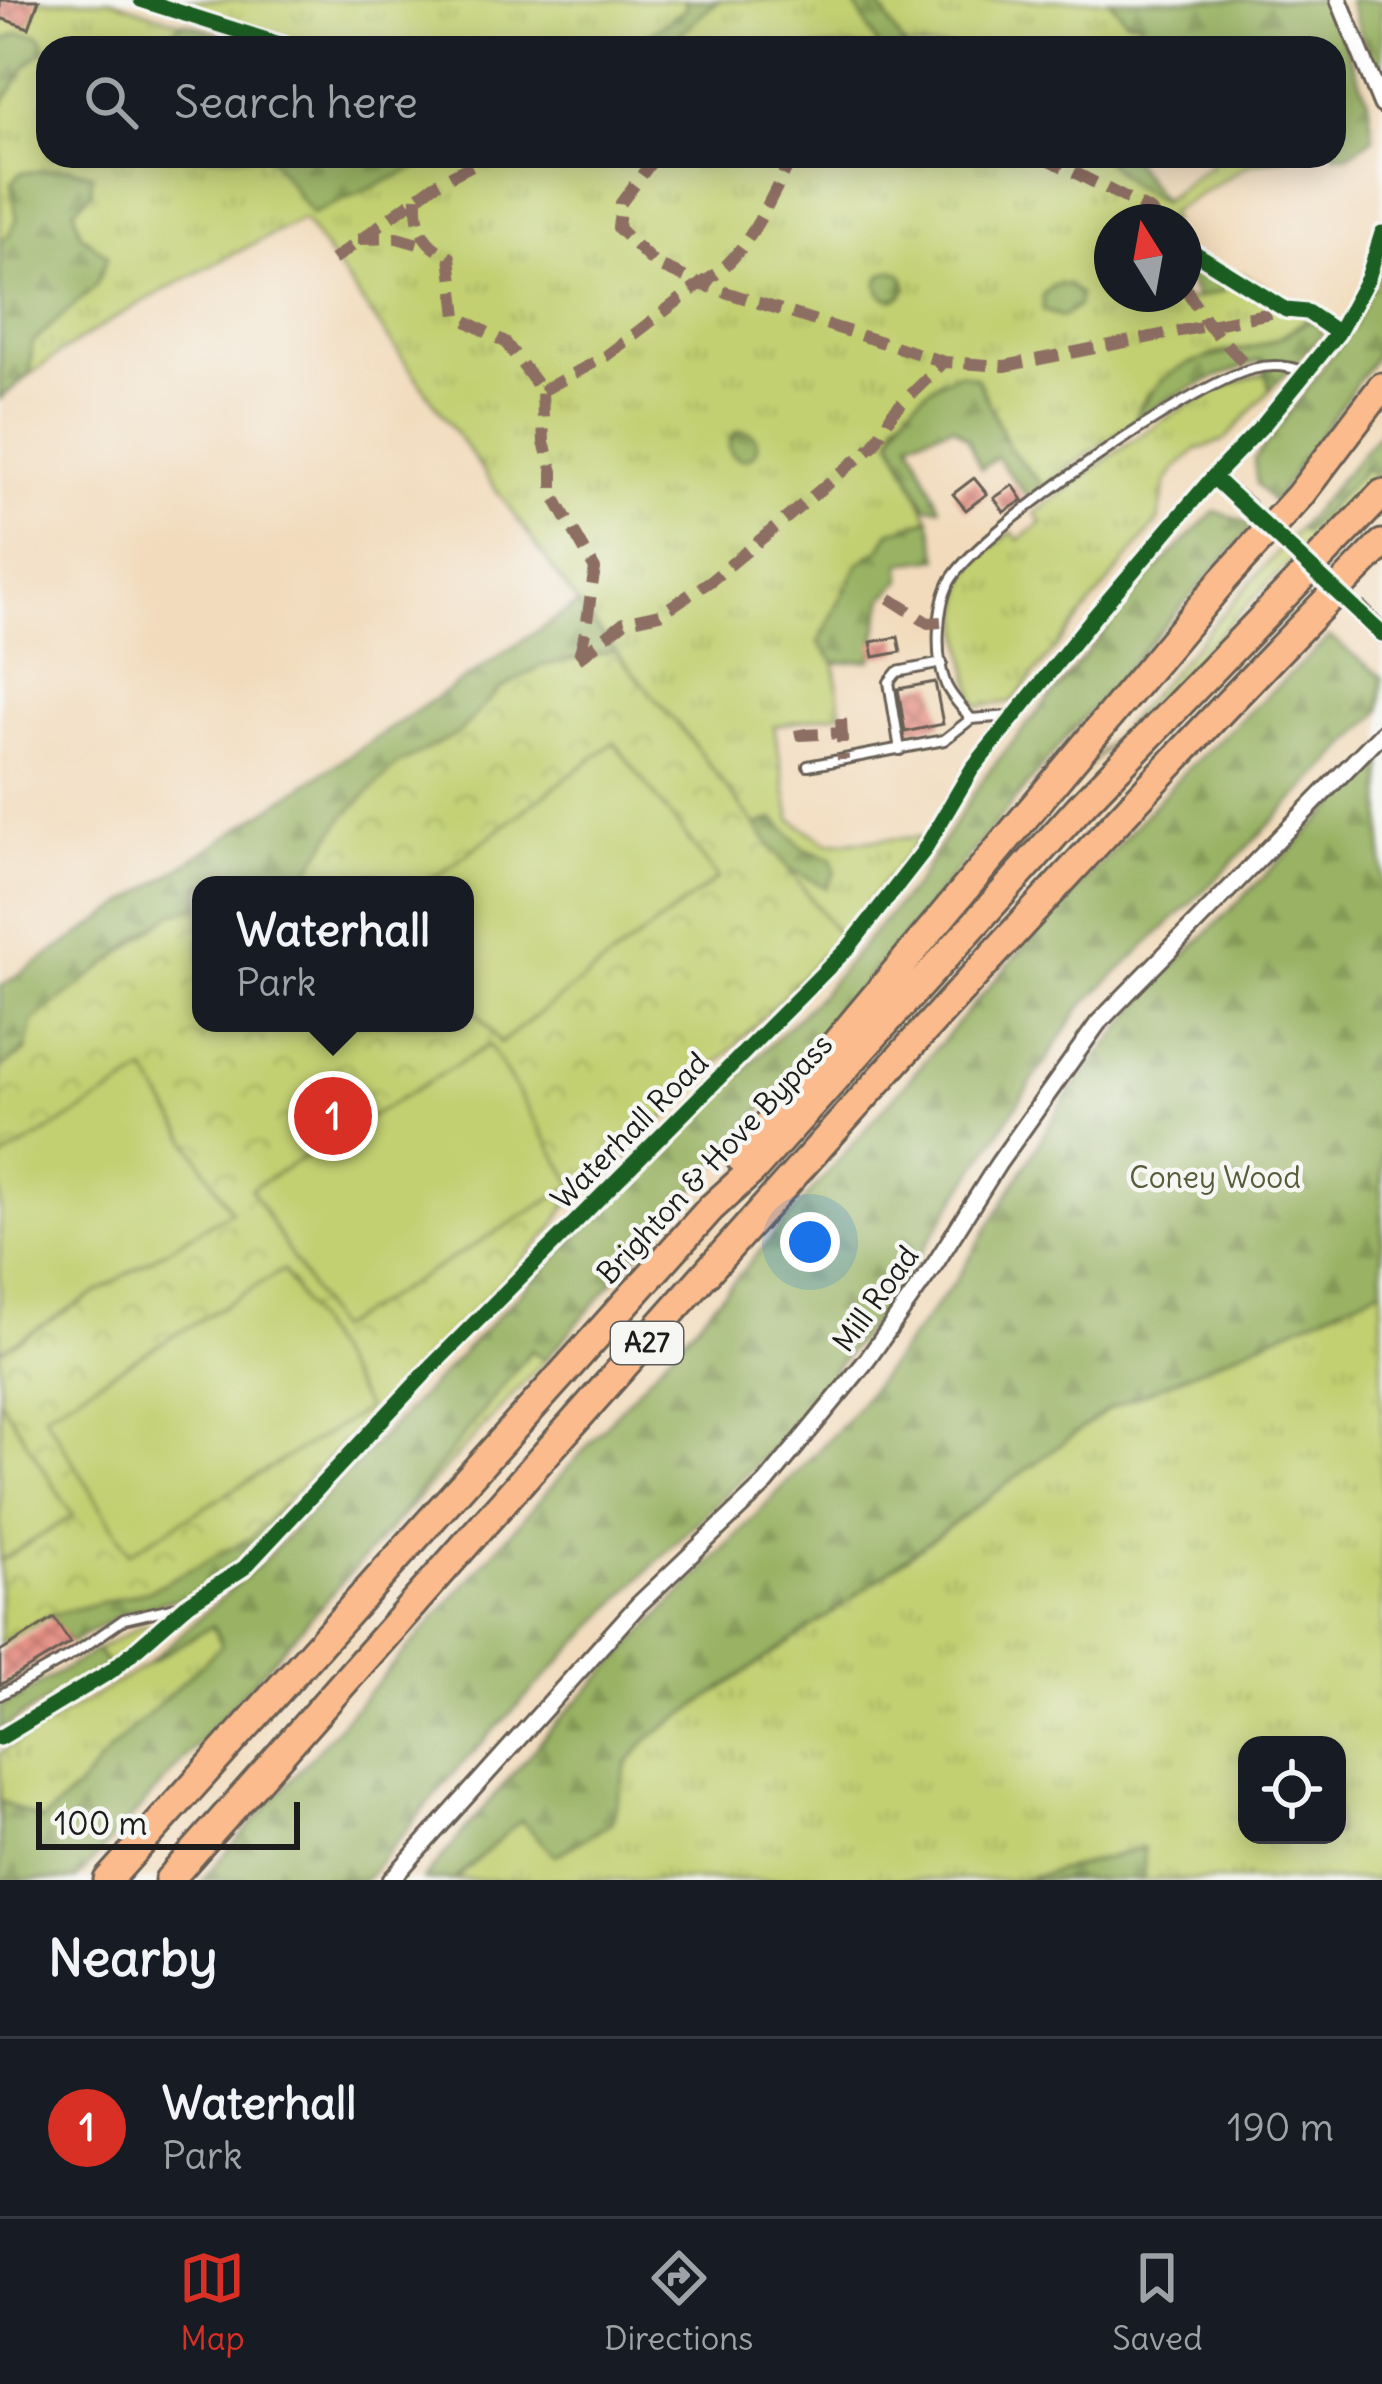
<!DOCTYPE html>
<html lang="en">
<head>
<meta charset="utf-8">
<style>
  :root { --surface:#171b24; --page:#242831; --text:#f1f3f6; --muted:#9ea1a6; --line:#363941; --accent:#d93025 }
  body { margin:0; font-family:Delius,sans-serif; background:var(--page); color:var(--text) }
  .controls { position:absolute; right:36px; bottom:36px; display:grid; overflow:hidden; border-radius:24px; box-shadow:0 6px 30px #0003 }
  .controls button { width:108px; height:108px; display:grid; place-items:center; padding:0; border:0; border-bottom:3px solid var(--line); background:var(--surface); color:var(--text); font:60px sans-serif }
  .compass { position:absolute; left:1094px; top:204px; width:108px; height:108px; border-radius:50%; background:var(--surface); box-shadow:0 6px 30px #0003; rotate:349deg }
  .scale { position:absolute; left:36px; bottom:30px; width:264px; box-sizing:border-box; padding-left:12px; border:6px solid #1c1c1c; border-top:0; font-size:33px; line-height:42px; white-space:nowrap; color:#1c1c1c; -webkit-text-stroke:9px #f6f6f2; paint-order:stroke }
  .you { position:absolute; left:810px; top:1242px; width:42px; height:42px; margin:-30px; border:9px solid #fff; border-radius:50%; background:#1a73e8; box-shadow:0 0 0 18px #1a73e833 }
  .badge { display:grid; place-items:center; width:78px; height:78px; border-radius:50%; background:var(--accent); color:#fff; font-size:39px; font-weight:700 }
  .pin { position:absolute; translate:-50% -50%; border:6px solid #fff; box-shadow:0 3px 12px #0006 }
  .popup { position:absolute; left:192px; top:876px; width:282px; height:156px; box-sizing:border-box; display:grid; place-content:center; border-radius:24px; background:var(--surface); filter:drop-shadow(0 3px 9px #0005); font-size:39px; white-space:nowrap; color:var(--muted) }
  .popup b { font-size:45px; color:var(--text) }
  .popup::after { content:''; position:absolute; left:50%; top:100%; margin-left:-24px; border:24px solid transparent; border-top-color:var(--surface) }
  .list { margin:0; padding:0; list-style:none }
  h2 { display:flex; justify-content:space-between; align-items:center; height:156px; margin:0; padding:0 48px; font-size:51px }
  h2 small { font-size:39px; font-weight:400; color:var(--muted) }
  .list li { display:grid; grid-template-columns:78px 1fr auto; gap:36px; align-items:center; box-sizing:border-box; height:180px; padding:0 48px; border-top:3px solid var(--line) }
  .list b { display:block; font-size:45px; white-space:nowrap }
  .list p { margin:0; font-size:39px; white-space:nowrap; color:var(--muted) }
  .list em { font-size:39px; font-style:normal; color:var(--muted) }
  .icon { flex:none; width:66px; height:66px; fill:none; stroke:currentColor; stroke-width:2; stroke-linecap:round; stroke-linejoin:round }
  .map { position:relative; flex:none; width:1382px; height:1880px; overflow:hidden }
  .search { position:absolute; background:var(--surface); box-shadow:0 6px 30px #0003; left:36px; right:36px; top:36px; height:132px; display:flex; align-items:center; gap:30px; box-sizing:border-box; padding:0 42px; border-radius:36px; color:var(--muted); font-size:45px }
  .sheet { height:336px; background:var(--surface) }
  nav { display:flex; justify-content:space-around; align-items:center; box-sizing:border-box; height:168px; border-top:3px solid var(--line); background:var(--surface); font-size:33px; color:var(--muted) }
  nav a { display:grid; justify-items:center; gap:6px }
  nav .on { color:var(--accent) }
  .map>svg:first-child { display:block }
  .grass { fill:url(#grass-tufts); stroke:#6f7647; stroke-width:3; fill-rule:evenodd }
  .forest { fill:url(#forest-firs); stroke:#5a6740; stroke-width:3 }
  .park { fill:url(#park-crowns); stroke:#6f7647; stroke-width:3 }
  .pitch { fill:#c2d072; stroke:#6f7647; stroke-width:3 }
  .building { fill:url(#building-cross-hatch) }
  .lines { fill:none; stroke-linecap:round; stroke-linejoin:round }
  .street-tunnel { stroke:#c7b59c; stroke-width:15; stroke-dasharray:15 8; stroke-linecap:butt }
  .lane-casing { stroke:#675f54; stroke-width:14 }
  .street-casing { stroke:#675f54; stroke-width:21 }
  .highway-casing { stroke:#675f54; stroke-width:33 }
  .lane { stroke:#fff; stroke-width:8 }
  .street { stroke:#fff; stroke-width:15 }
  .highway { stroke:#fbbb8c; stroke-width:27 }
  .quiet { stroke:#8d6e63; stroke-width:12; stroke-dasharray:24 12; stroke-linecap:butt }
  .cycleway-casing { stroke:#f6f6f2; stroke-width:22 }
  .cycleway { stroke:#1b5e20; stroke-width:15 }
  .labels { text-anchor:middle; stroke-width:9; stroke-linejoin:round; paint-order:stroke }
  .shield { fill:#f6f6f2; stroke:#5d5d5c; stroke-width:3 }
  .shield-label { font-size:27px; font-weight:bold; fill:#1c1c1c }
  .street-label { font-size:30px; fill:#1c1c1c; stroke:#f6f6f2 }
  .park-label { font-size:30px; fill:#565b3a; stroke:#f6f6f2 }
</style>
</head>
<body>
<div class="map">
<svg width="1382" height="1880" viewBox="0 0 1382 1880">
  <defs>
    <pattern id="grass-tufts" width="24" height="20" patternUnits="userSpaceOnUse" patternTransform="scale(3)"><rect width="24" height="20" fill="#c2d072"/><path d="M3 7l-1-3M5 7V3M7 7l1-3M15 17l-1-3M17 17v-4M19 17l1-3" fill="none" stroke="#a6b262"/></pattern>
    <pattern id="forest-firs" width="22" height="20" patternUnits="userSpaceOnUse" patternTransform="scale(3)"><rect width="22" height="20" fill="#99b264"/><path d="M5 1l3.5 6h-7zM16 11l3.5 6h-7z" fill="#839856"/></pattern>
    <pattern id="park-crowns" width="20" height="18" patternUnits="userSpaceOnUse" patternTransform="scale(3)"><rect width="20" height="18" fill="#c2d072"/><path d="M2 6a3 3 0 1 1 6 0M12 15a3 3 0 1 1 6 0" fill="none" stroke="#a6b262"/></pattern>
    <pattern id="building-cross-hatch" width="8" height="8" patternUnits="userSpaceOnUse" patternTransform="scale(3)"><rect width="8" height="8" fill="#e58e82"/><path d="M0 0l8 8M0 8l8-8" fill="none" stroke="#b9736a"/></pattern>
  </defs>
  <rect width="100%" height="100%" fill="#f6f6f2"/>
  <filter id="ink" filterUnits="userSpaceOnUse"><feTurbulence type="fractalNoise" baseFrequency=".00833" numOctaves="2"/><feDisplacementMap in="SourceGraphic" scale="24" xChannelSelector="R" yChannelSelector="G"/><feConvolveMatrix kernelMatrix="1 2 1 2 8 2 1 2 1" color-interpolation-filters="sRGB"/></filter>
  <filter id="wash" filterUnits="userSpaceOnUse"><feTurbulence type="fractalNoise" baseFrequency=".004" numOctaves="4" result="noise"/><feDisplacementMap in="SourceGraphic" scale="48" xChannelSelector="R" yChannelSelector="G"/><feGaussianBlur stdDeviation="2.7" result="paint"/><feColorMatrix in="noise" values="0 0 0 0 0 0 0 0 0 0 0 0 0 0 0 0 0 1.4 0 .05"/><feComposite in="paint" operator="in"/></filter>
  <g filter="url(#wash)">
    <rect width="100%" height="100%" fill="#f2dbbc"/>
    <!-- grass -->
    <path class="grass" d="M0,0h111l148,48h-211v108h1053l30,29 32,16 57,-45h69l-39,8 -81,49 3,9h-60v72h69l4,7 37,-9 19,-19 73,41 -33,23 -23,9 -45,8 -66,40 -13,27 -91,65 -33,-37 -33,-71 -36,1 -44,41 -5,20 38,79 -40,13 -9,16 -23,16 -39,78 16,21 6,50 -67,13 17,93 36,24 94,-6 -81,100 -52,-69 38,19 -22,-38 -30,-30 -18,7 -178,-222 -275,-385c-104,53 -213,103 -303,180z
      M159,0h526l2,8 -58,40h-320z
      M720,0h132l28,48h-209c9,-15 35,-39 49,-48z
      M876,0h233l18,20 14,2 3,26h-239z
      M1266,374l4,16 -45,50 -29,10 -20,18 -10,14 -8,39 -146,181 -33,4 -5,-6c-7,-41 -25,-98 1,-135 8,-13 25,-23 37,-33l7,8 23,-17 -7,-10c62,-45 156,-125 231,-139z
      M1366,467l8,9 -299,304 224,-252 6,4z
      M1382,1288v592h-238l-1,-32 -121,32h-567l66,-61 90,3 16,-58 21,-25 181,-124 278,-205zM1247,1745h90v90h-90z
      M532,1349l13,11 -159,173z
      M143,1625l8,1 -2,11 -41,28 -11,-15z
      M213,1625l10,20 -113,105 -32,38 -37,33 -41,-20v-48z"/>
    <!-- forest -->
    <path class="forest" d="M685,0h35c-14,9 -40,33 -49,48h-42l57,-39z
      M852,0h24l29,48h-25z
      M1109,0h217l42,100 5,37 -25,18 -14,-1v-106h-117l-12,-13 -12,13h-49l-3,-26 -14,-2z
      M1348,0h34v89z
      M184,22l75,26h-107z
      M18,33l19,1 7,7 -2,12c-24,14 -24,34 -42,53v-64z
      M269,156h174l-131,58z
      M1101,156h28l35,47 -33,-18z
      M68,168l24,6 -1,19 -17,16 7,26 27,20 -12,30 -64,58 -2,30 -30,26v-159l8,-4 9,-17 -6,-35 9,-11z
      M1184,254l19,7 29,21 -10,10 -25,6 -12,-25z
      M1382,265v74l-9,21 -100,142 -16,-17 -3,-25 99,-133z
      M878 285a14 14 0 1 1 28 0a14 14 0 1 1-28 0Z
      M1055,285h13l11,9 -1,12 -15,11 -20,-6v-17z
      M1307,322h8l8,11 -53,57 -8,-30c-47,17 -88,33 -128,61 30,-62 61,-59 121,-74 19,-5 35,-15 52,-25z
      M960,373l17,5 33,71 33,37 -15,11 -32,-40 -15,12 -14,-31 -14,-12 -43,14 30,67h-14l-34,-68c9,-31 37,-56 68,-66z
      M1382,430v38l-8,8 -8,-8 -62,65 -5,-5z
      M729 445a14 14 0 1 1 28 0a14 14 0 1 1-28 0Z
      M1215,511l38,14 -189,215 -334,408 -185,212 -14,-10 -145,183 -310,347h-76v-80l42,21 36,-33 32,-38 112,-105 -10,-19 -65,38 114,-101 252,-263 308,-306 97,-113 67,-105 168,-203z
      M930,519l9,39 -38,5 1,17 -18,17 -13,63 -36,3 -16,-21 39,-78 23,-16 9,-16z
      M578,604l37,47 -74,15 -42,24 -40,43 -62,32 -53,52 -45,68h-98v21c-85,23 -131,115 -201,163v-82z
      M1330,637l52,40 -2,35 -161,164 -139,132 -188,289 -120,152 -128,125 -188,196 -91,110h-163l524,-590 276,-318 182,-200z
      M1382,759v529l-275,122 -278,205 -181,124 -21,25 -15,58 -57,34 -34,-36 -67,60h-31l128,-151 295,-308 111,-142 110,-183 92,-115z
      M774,819l30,30 28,10 3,14 -9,14 -38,-19 -32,-42z
      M282,1505l8,6 -44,45 -56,39 -66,18 -54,30 -20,-28 100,-25 100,-52z
      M97,1650l11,15 -108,64v-22z
      M1144,1848v32h-122z"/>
    <!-- park -->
    <path class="park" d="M615,651l74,87 151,199 -219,226c-31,12 -54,37 -69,67l-302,308 -100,52 -100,25 -50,29v-575l26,-18 7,-30 139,-107 29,-8v117h264v-138h-166l45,-68 53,-52 62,-32 40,-43 43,-24z"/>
    <!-- pitch -->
    <path class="pitch" d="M614,742l104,136 -218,165 -35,-46v-112h-39z
      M489,1045l85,140 -239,144 -84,-140z
      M146,1072l85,139 -231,140v-191z
      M283,1270l84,139 -238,144 -85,-139z
      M0,1399l73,117 -73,45z"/>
    <g id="blocks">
      <!-- building -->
      <path class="building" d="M0,0h39l-10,28 -29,-10z
        M974,478l13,16 -21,16 -13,-16z
        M1013,485l10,15 -19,12 -10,-14z
        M898,637l3,15 -27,5 -3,-15z
        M935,682l8,42 -38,8 -7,-43z
        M54,1618l16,25 -70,42v-33z"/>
    </g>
  </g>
  <g filter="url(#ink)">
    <use href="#blocks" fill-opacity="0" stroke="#675f54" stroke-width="3"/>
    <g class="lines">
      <!-- street-tunnel -->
      <path class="street-tunnel" d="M1248,508l112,103"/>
      <!-- lane casing -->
      <g class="lane-casing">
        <path id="lane" d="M1010,716l-39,3c-8,-11 -22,-24 -26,-37 -10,-26 -8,-74 4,-99 25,-50 246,-200 303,-214 19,-5 36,-4 53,3
          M900,750l-11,-68 8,-10 45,-9
          M808,766l136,-26 27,-21
          M0,1695l75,-42 49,-34 56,-13"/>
      </g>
      <!-- street casing -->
      <g class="street-casing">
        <path id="street" d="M1339,0l43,105
          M1213,477l35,31
          M1360,611l22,23
          M0,1738l111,-67 77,-67 56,-36 188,-202 417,-419 74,-95 49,-83 121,-151 120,-141 51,-53 74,-91 30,-55 14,-45
          M391,1880l247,-275 128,-122 101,-123 68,-96 63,-100 100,-141 284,-290"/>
      </g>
      <!-- highway casing -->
      <g class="highway-casing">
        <path id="highway" d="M740,1158l484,-579 76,-84 82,-108
          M108,1880l603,-672 42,-38 326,-362 303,-314
          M169,1880c399,-449 792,-907 1213,-1336"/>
      </g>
      <!-- lane -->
      <use href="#lane" class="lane"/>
      <!-- street -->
      <use href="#street" class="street"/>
      <!-- highway -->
      <use href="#highway" class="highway"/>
      <!-- quiet -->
      <path class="quiet" d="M656,156l-35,47 -3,25 37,36 45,20c46,-22 69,-85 93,-128
        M1042,156l109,55 7,11
        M417,197c-1,31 5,47 33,60l7,59 48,26 37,49 2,52 9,28v24l42,74c-6,31 -7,60 -17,90
        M358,239l39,-1 32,9
        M333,260l101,-75 55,-29
        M1184,286l24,39 42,44
        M542,391l64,-35 94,-72 244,78 61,4 281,-56
        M889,598l39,25 13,-1
        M578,659l46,-37 36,-8 52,-34 162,-135 19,-33 51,-50
        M841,719l2,41
        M800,729l1,6 41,-2"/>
      <!-- cycleway casing -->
      <g class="cycleway-casing">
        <path id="cycleway" d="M141,0l151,48
          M1184,246l102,64 21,2 31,21
          M1213,477l169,157
          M0,1738l111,-67 77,-67 56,-36 188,-202 417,-419 74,-95 49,-83 121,-151 120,-141 51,-53 74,-91 30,-55 14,-45"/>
      </g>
      <!-- cycleway -->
      <use href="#cycleway" class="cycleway"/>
    </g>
  </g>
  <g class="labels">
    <!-- shield labels -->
    <rect class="shield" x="611" y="1322" width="72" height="42" rx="9"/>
    <g class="shield-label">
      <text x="647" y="1352">A27</text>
    </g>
    <!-- street labels -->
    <g class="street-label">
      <text transform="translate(630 1131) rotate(-45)" y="10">Waterhall Road</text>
      <text transform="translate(715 1159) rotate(-47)" y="10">Brighton &amp; Hove Bypass</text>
      <text transform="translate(876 1299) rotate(-54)" y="10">Mill Road</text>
    </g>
    <!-- park labels -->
    <g class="park-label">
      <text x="1215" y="1188">Coney Wood</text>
    </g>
  </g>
</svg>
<div class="controls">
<button><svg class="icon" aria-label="locate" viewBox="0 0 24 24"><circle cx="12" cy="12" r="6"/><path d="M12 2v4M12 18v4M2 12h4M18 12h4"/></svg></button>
</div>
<svg class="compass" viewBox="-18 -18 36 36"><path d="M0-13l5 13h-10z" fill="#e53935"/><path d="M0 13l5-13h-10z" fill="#9ea1a6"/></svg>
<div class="scale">100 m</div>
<div class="you"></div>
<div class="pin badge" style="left:333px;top:1116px">1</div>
<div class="popup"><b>Waterhall</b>Park</div>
<div class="search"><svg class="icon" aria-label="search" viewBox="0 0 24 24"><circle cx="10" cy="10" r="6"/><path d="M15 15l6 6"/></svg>Search here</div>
</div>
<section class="sheet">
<h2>Nearby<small></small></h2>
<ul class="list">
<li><span class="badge">1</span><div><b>Waterhall</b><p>Park</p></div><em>190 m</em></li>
</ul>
</section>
<nav>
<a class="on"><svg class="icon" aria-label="map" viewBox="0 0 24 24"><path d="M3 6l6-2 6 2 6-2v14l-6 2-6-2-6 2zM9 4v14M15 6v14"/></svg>Map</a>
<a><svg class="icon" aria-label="directions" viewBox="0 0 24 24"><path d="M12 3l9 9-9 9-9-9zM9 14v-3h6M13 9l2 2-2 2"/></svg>Directions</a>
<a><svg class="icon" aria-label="saved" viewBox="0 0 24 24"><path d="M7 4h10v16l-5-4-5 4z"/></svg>Saved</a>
</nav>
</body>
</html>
